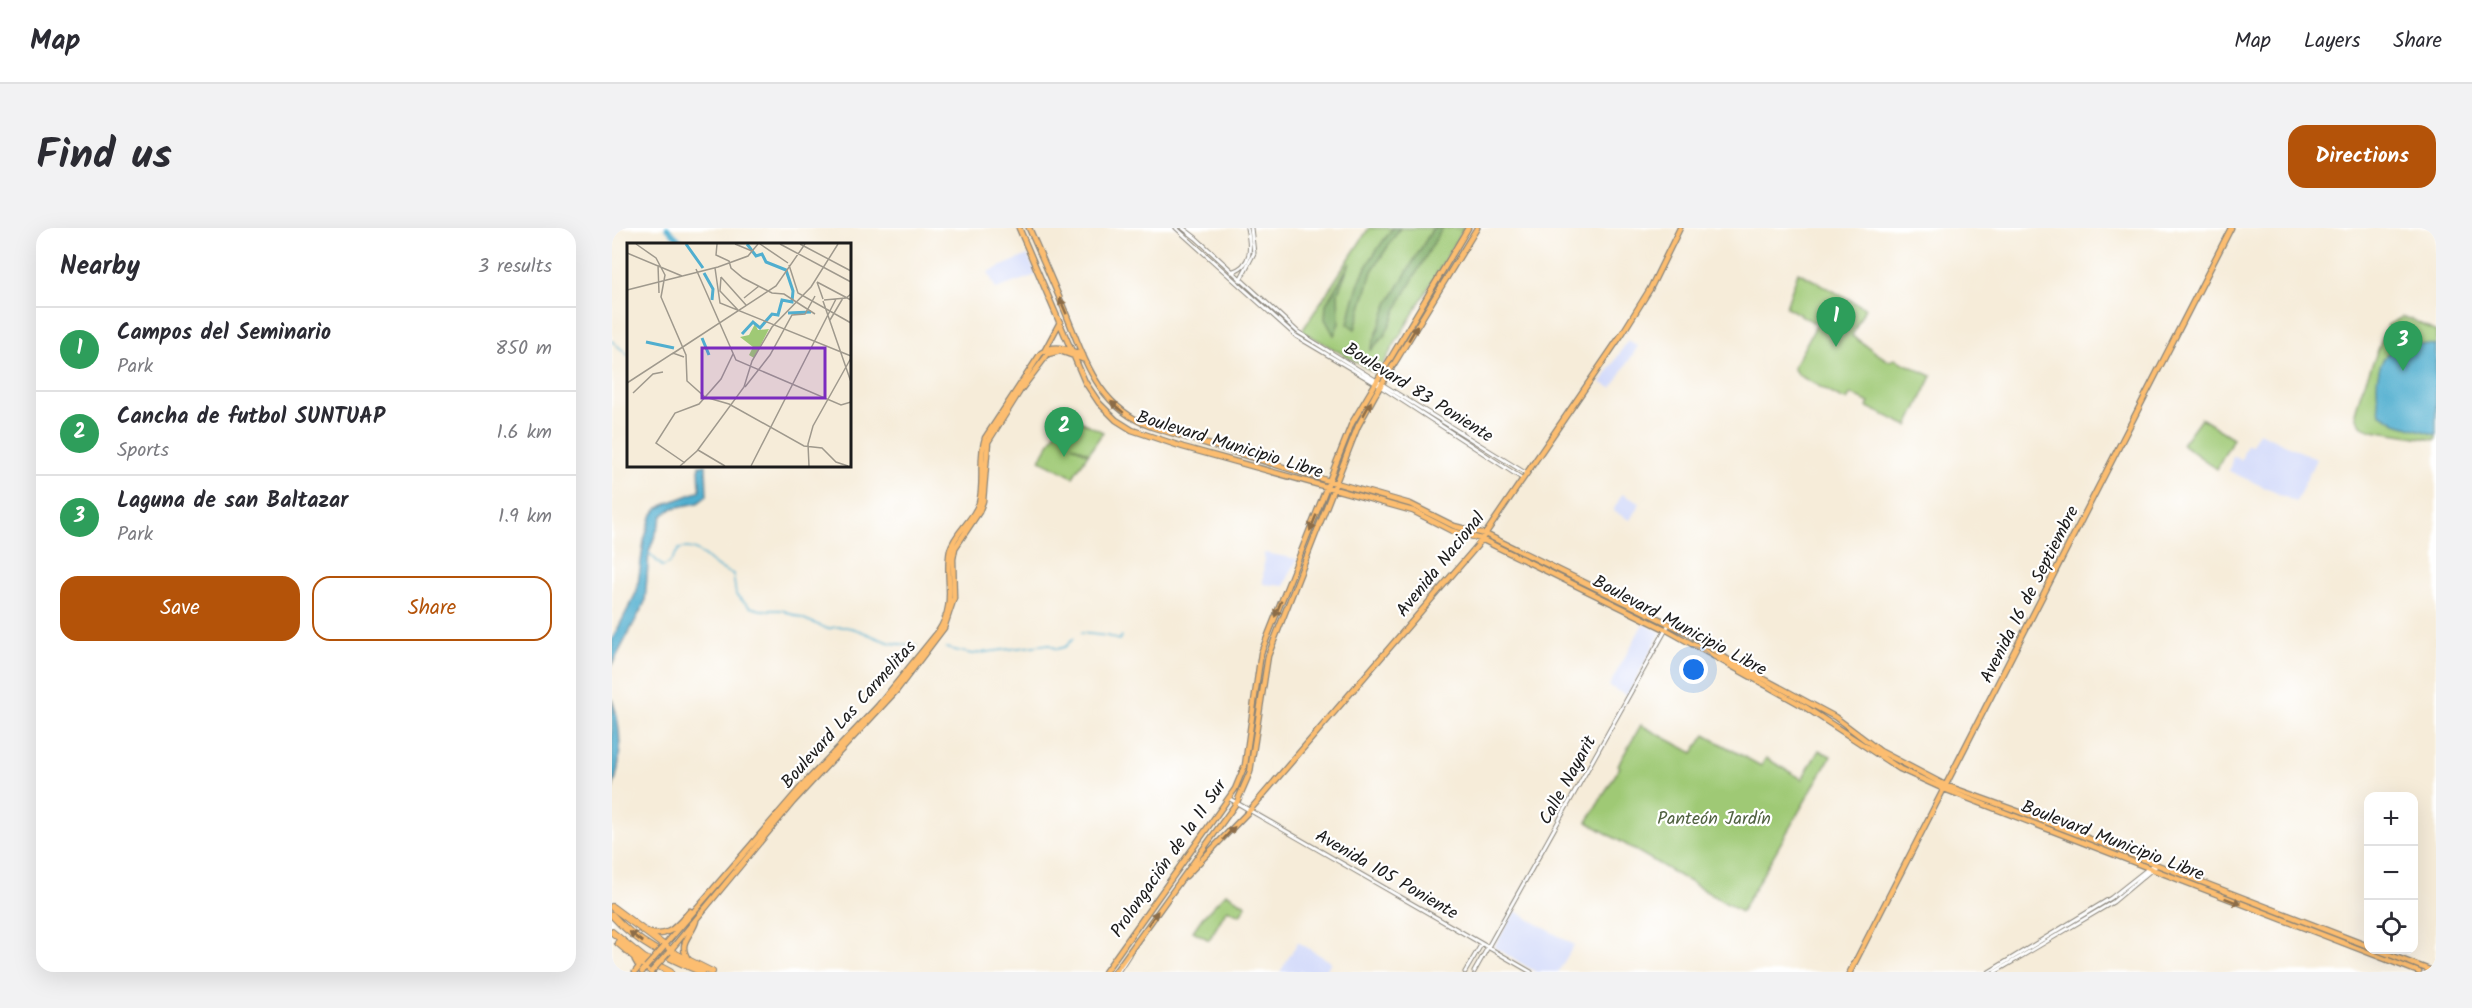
<!DOCTYPE html>
<html lang="en">
<head>
<meta charset="utf-8">
<style>
  :root { --surface:#fff; --page:#f2f2f3; --text:#2b2b33; --muted:#7c7c81; --line:#e1e1e2; --accent:#b45309 }
  body { margin:0; font-family:Kalam,sans-serif; background:var(--page); color:var(--text) }
  .controls { position:absolute; right:18px; bottom:18px; display:grid; overflow:hidden; border-radius:12px; box-shadow:0 6px 24px #0002 }
  .controls button { width:54px; height:54px; display:grid; place-items:center; padding:0; border:0; border-bottom:2px solid var(--line); background:var(--surface); color:var(--text); font:30px sans-serif }
  .you { position:absolute; left:1082px; top:442px; width:21px; height:21px; margin:-15px; border:4px solid #fff; border-radius:50%; background:#1a73e8; box-shadow:0 0 0 9px #1a73e833 }
  .badge { display:grid; place-items:center; width:39px; height:39px; border-radius:50%; background:var(--accent); color:#fff; font-size:20px; font-weight:700 }
  .pin { position:absolute; translate:-50% -50px; filter:drop-shadow(0 2px 3px #0008) }
  .pin::after { content:''; position:absolute; top:32px; width:21px; height:18px; background:inherit; clip-path:polygon(0 0,100% 0,50% 100%) }
  .list { margin:0; padding:0; list-style:none }
  h2 { display:flex; justify-content:space-between; align-items:center; height:78px; margin:0; padding:0 24px; font-size:26px }
  h2 small { font-size:20px; font-weight:400; color:var(--muted) }
  .list li { display:grid; grid-template-columns:39px 1fr auto; gap:18px; align-items:center; box-sizing:border-box; height:84px; padding:0 24px; border-top:2px solid var(--line) }
  .list b { display:block; font-size:22px; white-space:nowrap }
  .list p { margin:0; font-size:20px; white-space:nowrap; color:var(--muted) }
  .list em { font-size:20px; font-style:normal; color:var(--muted) }
  .actions { display:flex; gap:12px; padding:18px 24px }
  .actions a { flex:1; padding:14px 0; border:2px solid var(--accent); border-radius:18px; text-align:center; font-size:21px; color:var(--accent) }
  .actions .main { background:var(--accent); color:#fff }
  .icon { flex:none; width:33px; height:33px; fill:none; stroke:currentColor; stroke-width:2; stroke-linecap:round; stroke-linejoin:round }
  .map { position:relative; flex:none; width:1824px; height:744px; overflow:hidden; border-radius:18px }
  header { display:flex; align-items:center; gap:36px; box-sizing:border-box; height:84px; padding:0 30px; background:var(--surface); border-bottom:2px solid var(--line) }
  header strong { font-size:28px }
  nav { display:flex; gap:33px; margin-inline-start:auto; font-size:21px }
  .intro { display:flex; align-items:center; justify-content:space-between; box-sizing:border-box; height:144px; padding:0 36px }
  h1 { margin:0; font-size:42px }
  .button { padding:15px 27px; border-radius:18px; background:var(--accent); color:#fff; font-size:21px; font-weight:700 }
  main { display:flex; gap:36px; padding:0 36px }
  aside { flex:1; background:var(--surface); border-radius:18px; box-shadow:0 6px 24px #0002 }
  .map>svg:first-child { display:block }
  .built { fill:#d1d9f9 }
  .green { fill:#9fc975; stroke:#5e7248; stroke-width:1.5 }
  .forest { fill:#7fad66; stroke:#4e6441; stroke-width:1.5 }
  .water { fill:#50aecf; stroke:#366576; stroke-width:1.5 }
  .lines { fill:none; stroke-linecap:round; stroke-linejoin:round }
  .stream { stroke:#50aecf; stroke-width:1.5 }
  .river { stroke:#50aecf; stroke-width:5 }
  .minor-casing { stroke:#89847a; stroke-width:5 }
  .major-casing { stroke:#89847a; stroke-width:7 }
  .highway-casing { stroke:#89847a; stroke-width:8 }
  .minor { stroke:#fff; stroke-width:3 }
  .major { stroke:#fcbd6f; stroke-width:4.5 }
  .highway { stroke:#fcbd6f; stroke-width:6 }
  .major-bridge-casing { stroke:#89847a; stroke-width:7; stroke-linecap:butt }
  .major-bridge { stroke:#fcbd6f; stroke-width:4.5 }
  .oneway { fill:#8c6c46 }
  .labels { text-anchor:middle; stroke-width:4.5; stroke-linejoin:round; paint-order:stroke }
  .street-label { font-size:18px; fill:#1c1c1c; stroke:#fff }
  .park-label { font-size:18px; fill:#506140; stroke:#fff }
  .inset-river { fill:none; stroke:#50aecf; stroke-width:3 }
  .inset-road { fill:none; stroke:#9f998d; stroke-width:1.5 }
  .view { fill:#7b2cbf; fill-opacity:0.15; stroke:#7b2cbf; stroke-width:3 }
  .inset-edge { fill:none; stroke:#1c1c1c; stroke-width:3 }
</style>
</head>
<body>
<header>
<strong>Map</strong>
<nav><a>Map</a><a>Layers</a><a>Share</a></nav>
</header>
<div class="intro"><h1>Find us</h1><a class="button">Directions</a></div>
<main>
<aside>
<h2>Nearby<small>3 results</small></h2>
<ul class="list">
<li><span class="badge" style="background:#2e9e5b">1</span><div><b>Campos del Seminario</b><p>Park</p></div><em>850 m</em></li>
<li><span class="badge" style="background:#2e9e5b">2</span><div><b>Cancha de futbol SUNTUAP</b><p>Sports</p></div><em>1.6 km</em></li>
<li><span class="badge" style="background:#2e9e5b">3</span><div><b>Laguna de san Baltazar</b><p>Park</p></div><em>1.9 km</em></li>
</ul>
<div class="actions"><a class="main">Save</a><a>Share</a></div>
</aside>
<div class="map">
<svg width="1824" height="744" viewBox="0 0 1824 744">
  <rect width="100%" height="100%" fill="#fff"/>
  <filter id="ink" filterUnits="userSpaceOnUse"><feTurbulence type="fractalNoise" baseFrequency=".0167" numOctaves="2"/><feDisplacementMap in="SourceGraphic" scale="12" xChannelSelector="R" yChannelSelector="G"/><feConvolveMatrix kernelMatrix="1 2 1 2 8 2 1 2 1" color-interpolation-filters="sRGB"/></filter>
  <filter id="wash" filterUnits="userSpaceOnUse"><feTurbulence type="fractalNoise" baseFrequency=".008" numOctaves="4" result="noise"/><feDisplacementMap in="SourceGraphic" scale="24" xChannelSelector="R" yChannelSelector="G"/><feGaussianBlur stdDeviation="1.35" result="paint"/><feColorMatrix in="noise" values="0 0 0 0 0 0 0 0 0 0 0 0 0 0 0 0 0 1.4 0 .05"/><feComposite in="paint" operator="in"/></filter>
  <g filter="url(#wash)">
    <rect width="100%" height="100%" fill="#f6ecd9"/>
    <!-- built -->
    <path class="built" d="M416,27l8,20 -40,14 -8,-17z
      M1016,112l10,6 -26,42 -11,-5z
      M1647,204l57,27 -20,43 -67,-31 4,-15 8,4 6,-16 5,1z
      M1010,266l18,9 -10,17 -17,-9z
      M652,325l33,6 -13,27 -21,-2z
      M1031,396l18,8 -34,64 -18,-10z
      M903,683l59,34 -16,27h-22l-42,-25z
      M686,714l33,20 -6,10h-45z"/>
    <!-- green -->
    <path class="green" d="M757,0h95l-87,146 -75,-43z
      M1186,44l67,36 -13,28c13,8 23,17 37,25l6,-2 37,17 -24,50 -41,-19 2,-4 -18,-9 -4,6 -5,-1 -44,-24 -5,-7 24,-44 -31,-17z
      M1790,89l9,2 25,13v108l-64,-10 -10,-4 -6,-8 -1,-5 6,-21 27,-67z
      M454,186l37,18 -14,21 -17,-8 16,9 -15,23 -33,-17z
      M1589,190l32,20 -16,31 -35,-25z
      M1029,497l52,28 12,-18 56,31 5,-8 36,21 17,-29 12,6 -90,156 -154,-90 33,-55 -2,-2z
      M614,665l20,12 -6,10 -13,-6 -18,31 -16,-9 9,-13z"/>
    <!-- forest -->
    <path class="forest" d="M781,0h7l-28,43 -17,58 -7,-5c9,-45 17,-60 45,-96z
      M821,0h9l-42,74 -15,33 -15,16 18,-47z
      M738,35l-12,29 1,31 -5,12 -9,-16 1,-15z"/>
    <!-- water -->
    <path class="water" d="M1797,115l27,2v90l-40,-12 -16,-10c-6,-29 -6,-64 29,-70z
      M87,237h7l1,31 -9,7 -25,5 -11,8 -13,36 -4,50 -33,63v-25l25,-49 7,-50 7,-24 6,-8 11,-6 32,-12z
      M0,471c10,29 11,62 0,91z"/>
    <g class="lines">
      <!-- stream -->
      <path class="stream" d="M0,113l16,14
        M37,325l14,14 7,-5 9,-13c17,-5 24,8 37,17 5,3 12,6 17,8l3,21 14,12 11,3h21l46,19c21,-8 40,7 60,13 9,3 19,2 29,3
        M469,405l26,3 12,4 3,-4
        M334,420l26,6 77,-10 8,5 8,-2 8,-8"/>
      <!-- river -->
      <path class="river" d="M55,0l17,16"/>
    </g>
  </g>
  <g filter="url(#ink)">
    <g class="lines">
      <!-- minor casing -->
      <g class="minor-casing">
        <path id="minor" d="M564,0l120,108 79,47 148,96
          M571,0l13,10 102,94 229,142
          M619,44c22,-6 20,-26 16,-44
          M628,52l14,-27 -3,-25
          M618,571l301,173
          M506,744l11,-17
          M853,744l16,-27
          M862,744l195,-348
          M1377,744l122,-74 43,-34
          M1383,744l118,-70 44,-37"/>
      </g>
      <!-- major casing -->
      <g class="major-casing">
        <path id="major" d="M407,0l66,154 14,21 17,17 16,10 51,17 230,64 39,20 29,8 186,91 138,77 95,62 44,20 475,183
          M417,0c12,27 24,54 35,81 21,50 32,97 88,118l177,54 81,23 44,22 31,8 205,100 37,25 108,58 45,34 65,34 75,27 348,134
          M433,122l15,-28
          M574,648l64,-66 227,-264 145,-212 28,-45 30,-61
          M36,704c20,8 30,-8 42,-21
          M52,718l138,-160 76,-80 60,-74c20,-30 6,-53 12,-82 5,-18 23,-29 29,-47 6,-21 -1,-44 6,-65l56,-85c14,-10 27,-4 42,2
          M1765,722l58,22
          M57,724l124,-150 104,-112 47,-62 10,-30 -1,-39 2,-11 24,-36 4,-11 5,-59 32,-51 28,-37 12,-3 25,9
          M76,731c-11,-17 4,-23 8,-38
          M23,732l4,7 -4,5
          M30,744l4,-5
          M493,744l130,-183 10,-24 16,-112 91,-230 116,-195
          M503,744l122,-170 13,-30 18,-116 90,-230 17,-31 102,-167
          M1238,744l381,-744"/>
      </g>
      <!-- highway casing -->
      <g class="highway-casing">
        <path id="highway" d="M0,679l62,46 38,19
          M0,687c25,28 56,43 90,57
          M0,704l32,26 26,14
          M6,715l34,29"/>
      </g>
      <!-- minor -->
      <use href="#minor" class="minor"/>
      <!-- major -->
      <use href="#major" class="major"/>
      <!-- highway -->
      <use href="#highway" class="highway"/>
      <!-- major-bridge casing -->
      <g class="major-bridge-casing">
        <path id="major-bridge" d="M34,739l18,-20
          M39,744l18,-20"/>
      </g>
      <!-- major-bridge -->
      <use href="#major-bridge" class="major-bridge"/>
    </g>
    <!-- one-way arrows -->
    <defs><path id="oneway-solid" d="M-6-.8H1V-3.2L6.5 0L1 3.2V.8H-6Z" transform="scale(1.5)"/></defs>
    <g class="oneway">
      <use href="#oneway-solid" transform="translate(451 78) rotate(-113)"/>
      <use href="#oneway-solid" transform="translate(801 105) rotate(-59)"/>
      <use href="#oneway-solid" transform="translate(505 179) rotate(-139)"/>
      <use href="#oneway-solid" transform="translate(755 181) rotate(-61)"/>
      <use href="#oneway-solid" transform="translate(701 295) rotate(112)"/>
      <use href="#oneway-solid" transform="translate(666 381) rotate(112)"/>
      <use href="#oneway-solid" transform="translate(617 605) rotate(-48)"/>
      <use href="#oneway-solid" transform="translate(1621 673) rotate(21)"/>
      <use href="#oneway-solid" transform="translate(541 690) rotate(-55)"/>
      <use href="#oneway-solid" transform="translate(24 709) rotate(-142)"/>
    </g>
  </g>
  <g class="labels">
    <!-- street labels -->
    <g class="street-label">
      <text transform="translate(807 164) rotate(32)" y="6">Boulevard 83 Poniente</text>
      <text transform="translate(618 216) rotate(17)" y="6">Boulevard Municipio Libre</text>
      <text transform="translate(828 336) rotate(-51)" y="6">Avenida Nacional</text>
      <text transform="translate(1417 366) rotate(-63)" y="6">Avenida 16 de Septiembre</text>
      <text transform="translate(1068 397) rotate(28)" y="6">Boulevard Municipio Libre</text>
      <text transform="translate(236 486) rotate(-48)" y="6">Boulevard Las Carmelitas</text>
      <text transform="translate(955 552) rotate(-61)" y="6">Calle Nayarit</text>
      <text transform="translate(1501 612) rotate(21)" y="6">Boulevard Municipio Libre</text>
      <text transform="translate(556 630) rotate(-55)" y="6">Prolongación de la 11 Sur</text>
      <text transform="translate(775 646) rotate(30)" y="6">Avenida 105 Poniente</text>
    </g>
    <!-- park labels -->
    <g class="park-label">
      <text x="1102" y="596">Panteón Jardín</text>
    </g>
  </g>
  <!-- overview -->
  <g transform="translate(15 15)">
    <rect width="224" height="224" fill="#f6ecd9"/>
    <path d="M128,81l3,6 11,-1 -15,29 -5,-3 4,-8 -13,-10 9,-2z" fill="#9fc975"/>
    <path class="inset-river" d="M59,1l17,24M77,30l9,16 -1,11M161,70l23,-1M115,91l11,-12 7,6 12,-14 6,1 4,-15 10,2 1,-11 -7,-21 -20,-8 -4,-8 -6,2 -9,-12M75,95l7,17M19,99l28,6"/>
    <path class="inset-road" d="M9,1l20,14 9,17 -4,22 25,58 1,26 18,16 24,7 75,42 18,2 14,14 12,4M90,1l-1,11 13,6 2,7 12,10 29,15 12,1 31,20M108,1l17,7M133,1l28,19M153,1l71,38M173,1l51,27M0,10l55,23M31,22l1,28M162,22l9,28 53,30M88,25l5,35 131,53M69,26l40,91 105,45 10,-3M94,34l-1,14 18,19M94,34l25,28M190,39l34,18M190,39l6,17M0,47l91,-23 30,-11 10,-12M117,55l15,-12M197,57l22,-2 5,-4M196,58l28,81M203,77l13,-22M45,111l104,-68 29,-42M0,140l46,-30 11,4M118,144l25,-32 22,-40 13,-1 10,-18M6,150l20,-19 10,-2M71,207l27,16M58,220l-29,-20 19,-30 24,-9 22,-25 12,-25M53,223l17,-15 47,-64 8,-26 20,-34 39,-40 27,-43M124,223l85,-167M182,223l-1,-22 5,-18 38,-68"/>
    <path class="view" d="M75,105h123v50h-123z"/>
    <rect width="224" height="224" class="inset-edge"/>
  </g>
</svg>
<div class="controls">
<button>+</button>
<button>−</button>
<button><svg class="icon" aria-label="locate" viewBox="0 0 24 24"><circle cx="12" cy="12" r="6"/><path d="M12 2v4M12 18v4M2 12h4M18 12h4"/></svg></button>
</div>
<div class="you"></div>
<div class="pin badge" style="left:1224px;top:119px;background:#2e9e5b">1</div>
<div class="pin badge" style="left:452px;top:229px;background:#2e9e5b">2</div>
<div class="pin badge" style="left:1791px;top:143px;background:#2e9e5b">3</div>
</div>
</main>
</body>
</html>
